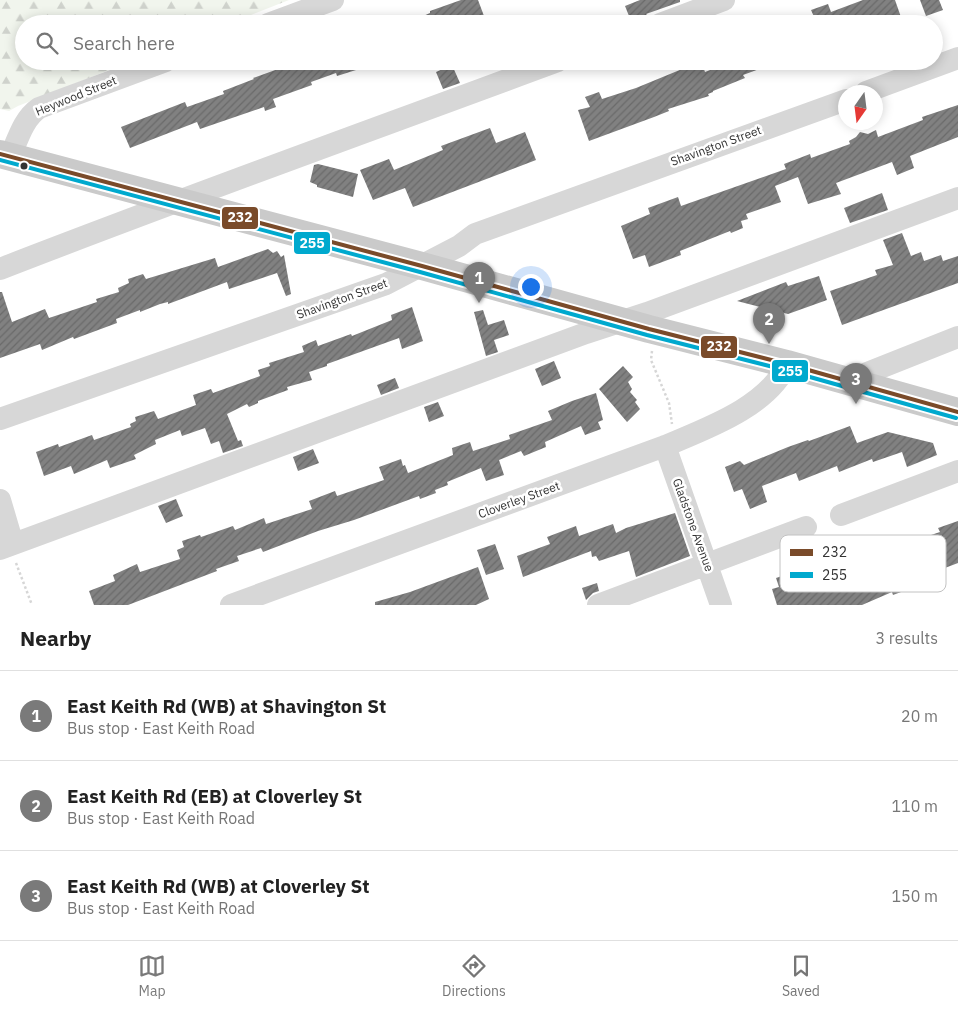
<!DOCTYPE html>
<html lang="en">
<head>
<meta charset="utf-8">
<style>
  :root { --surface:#fff; --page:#f2f2f2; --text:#222; --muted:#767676; --line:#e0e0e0; --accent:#7a7a7a }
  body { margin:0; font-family:"IBM Plex Sans",sans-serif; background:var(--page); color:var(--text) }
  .compass { position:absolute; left:838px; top:85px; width:45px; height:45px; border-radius:50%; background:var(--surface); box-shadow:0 2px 12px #0003; rotate:194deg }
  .you { position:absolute; left:530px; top:286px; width:18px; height:18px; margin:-12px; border:4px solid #fff; border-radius:50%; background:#1a73e8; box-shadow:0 0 0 8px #1a73e833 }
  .badge { display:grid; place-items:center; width:32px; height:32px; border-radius:50%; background:var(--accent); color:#fff; font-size:16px; font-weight:700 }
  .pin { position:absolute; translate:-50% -41px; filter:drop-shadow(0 1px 2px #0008) }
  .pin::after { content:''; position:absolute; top:26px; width:18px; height:15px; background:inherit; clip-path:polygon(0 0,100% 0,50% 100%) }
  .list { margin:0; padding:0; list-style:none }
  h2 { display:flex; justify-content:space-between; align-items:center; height:65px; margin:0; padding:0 20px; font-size:21px }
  h2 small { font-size:16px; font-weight:400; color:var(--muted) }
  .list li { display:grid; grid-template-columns:32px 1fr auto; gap:15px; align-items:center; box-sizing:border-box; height:90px; padding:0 20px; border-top:1px solid var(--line) }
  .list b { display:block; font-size:19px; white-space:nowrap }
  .list p { margin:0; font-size:16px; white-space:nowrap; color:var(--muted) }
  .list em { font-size:16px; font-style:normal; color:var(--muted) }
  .icon { flex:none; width:28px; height:28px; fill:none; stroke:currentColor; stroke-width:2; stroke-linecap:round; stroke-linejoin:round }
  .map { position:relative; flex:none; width:958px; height:605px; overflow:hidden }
  .search { position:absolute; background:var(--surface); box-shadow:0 2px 12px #0003; left:15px; right:15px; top:15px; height:55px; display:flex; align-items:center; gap:12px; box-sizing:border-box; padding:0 18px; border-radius:28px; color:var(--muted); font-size:19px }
  .sheet { height:335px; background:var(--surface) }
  nav { display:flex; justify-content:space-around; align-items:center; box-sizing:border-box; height:70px; border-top:1px solid var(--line); background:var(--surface); font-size:14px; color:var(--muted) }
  nav a { display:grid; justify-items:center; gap:2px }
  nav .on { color:var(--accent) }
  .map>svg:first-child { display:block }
  .forest { fill:url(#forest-firs) }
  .building { fill:url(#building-hatch) }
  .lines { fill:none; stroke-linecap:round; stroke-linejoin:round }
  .path { stroke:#d6d6d6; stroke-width:2.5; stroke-dasharray:2.5 2.5; stroke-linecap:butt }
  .minor { stroke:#d7d7d7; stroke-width:22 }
  .major { stroke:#cacaca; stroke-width:28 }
  .bus-1-casing { stroke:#fff; stroke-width:8 }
  .bus-2-casing { stroke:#fff; stroke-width:8 }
  .bus-1 { stroke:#7a4b2a; stroke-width:4 }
  .bus-2 { stroke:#00a9ce; stroke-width:4 }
  .bus-dot { fill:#333; stroke:#fff; stroke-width:2 }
  .labels { text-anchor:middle; stroke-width:5; stroke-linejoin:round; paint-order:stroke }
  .street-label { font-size:12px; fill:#333; stroke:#fff }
  .key { fill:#fff; stroke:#c2c2c2; stroke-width:1 }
  .key-label { font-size:14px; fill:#333 }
  .line-badge { stroke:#fff; stroke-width:2 }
  .badge-label { font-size:14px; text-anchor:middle; font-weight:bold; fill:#fff }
</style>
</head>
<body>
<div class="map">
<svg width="958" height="605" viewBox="0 0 958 605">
  <defs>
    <pattern id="forest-firs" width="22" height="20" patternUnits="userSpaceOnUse" patternTransform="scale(1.25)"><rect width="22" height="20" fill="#f1f5ed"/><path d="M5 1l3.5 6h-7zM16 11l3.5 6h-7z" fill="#cfd2cc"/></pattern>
    <pattern id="building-hatch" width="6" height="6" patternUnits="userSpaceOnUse" patternTransform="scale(1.25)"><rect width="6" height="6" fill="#818181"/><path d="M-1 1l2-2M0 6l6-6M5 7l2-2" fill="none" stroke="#6a6a6a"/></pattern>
  </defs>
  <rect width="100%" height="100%" fill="#fff"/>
  <!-- forest -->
  <path class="forest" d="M0,0h289l-61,24h-204v37h108l-114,45 -9,5 -9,-2z"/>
  <!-- building -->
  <path class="building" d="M461,0h17l9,24h-82l25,-11v-2z
    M640,0h40v2l-34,12 1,1 -16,6 -6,-15z
    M863,0h32l7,20 -3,1 1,3h-96l11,-5 -4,-9 17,-6 3,8z
    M920,0h19l4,10 -17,6z
    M300,61h74l1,3 -38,12 -1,-3 -25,9 1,3 -39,14 3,8 -11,4 -1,-4 -64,22 -3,-7 -67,26 -9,-21 64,-25 2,5 37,-13 -1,-3 31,-12 -1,-1z
    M685,61h16l4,11 28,-11h42l1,2 -33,12 2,3 -32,13v1l-5,2 1,2 -41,13 1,2 -15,6 -65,24 -11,-31 12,-3 -5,-10 14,-5 3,7 34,-11 51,-21z
    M452,65l8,18 -17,6 -7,-17z
    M958,105v32l-48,19 4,12 -17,7 -5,-13 -56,21 5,11 -33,10 -10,-27 -23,9 6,16 -35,12 2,5 -7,2 2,7 -12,5 -1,-2 -50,20 1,4 -32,12 -4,-12 -12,4 -12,-33 29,-12 -2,-6 30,-11 3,9 105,-37 -2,-5 26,-10 1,4 39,-14 -1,-3 7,-4 4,-5 8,2 8,-4 2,7 45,-17 -1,-3z
    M490,128l6,15 29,-11 11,28 -123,47 -8,-19 -32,12 -13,-30 29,-11 5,11 49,-20 -2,-4z
    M318,164l40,10 -5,23 -36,-10v-2l-7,-3 4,-17z
    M882,193l6,17 -38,13 -6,-15z
    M902,233l9,23 10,-4 3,9 17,-6 2,6 15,-5v27l-116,42 -12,-34 47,-16 -2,-5 18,-5 -10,-25z
    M268,249l5,4 4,-2 4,6 3,-2 7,39 -5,2 -9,-23 -48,16 -2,-7 -59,22v-2l-8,2 -20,8v-2l-24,9 1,4 -43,16 -1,-2 -31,13 -2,-6 -40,14v-66h2l10,30 33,-13 4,9 48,-16 -1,-3 23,-7 -1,-4 11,-5 -1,-4 15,-5 3,5 69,-21 3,9z
    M819,276l8,24 -39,14 -51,-13 49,-19 2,4z
    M412,307l11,34 -21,8 -3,-11 -72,26v2l-18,6 3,8 -25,7 1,3 -30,11v2l-9,4 -2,-3 -20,10 11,27 3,-1 2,6 -20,7 -4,-12 -8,3 -6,-16 -23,8 -2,-6 -25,10 1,4 -22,11 2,4 -26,9 -3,-8 -33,14 -3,-8 -27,10 -8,-24 22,-8 1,3 33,-12 2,5 37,-13 -1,-3 6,-3 -1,-4 19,-6 4,8 38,-14 -3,-10 18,-6 2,4 47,-17 -2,-6 12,-4 -1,-3 35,-11 -2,-6 14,-6 2,6 33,-12 1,2 40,-16 -1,-5z
    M483,310l5,15 16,-5 5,15 -15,5 4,12 -12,4 -12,-44z
    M554,361l7,17 -19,8 -7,-17z
    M623,366l10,11 -5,5 4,7 -2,3 7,8 -2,2 5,7 -13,13 -28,-33z
    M395,378l4,10 -18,7 -4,-10z
    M596,393l7,27 -5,2 3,7 -16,6 -4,-9 -36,16 1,5 -22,9 -3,-5 -22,9 5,15 -18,6 -5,-13 -34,14 1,3 -13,5 1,3 -16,6 -1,-3 -65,24 -36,11 -55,21 -2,-4 -24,8 2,5 -23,8 1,2 -89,34h-34l-5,-14 26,-10 -2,-6 24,-11 3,8 40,-13 -3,-9 7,-3 -2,-6 18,-6 1,2 32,-11 2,4 29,-12 2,6 46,-15 -3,-8 26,-10 2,5 47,-16 -5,-13 22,-8 2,7 2,-1 3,8 45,-18 -1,-7 18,-6 3,9 37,-12 -1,-4 43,-15 -4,-9 24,-10z
    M438,402l6,14 -15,6 -5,-15z
    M850,426l7,17 31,-11 45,11 4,12 -30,12 -5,-15 -29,10 -1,-3 -33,13 -2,-6 -38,15 -3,-8 -34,13 5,16 -17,7 -8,-20 -8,3 -9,-25 15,-6 4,4 44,-18 20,-7 1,1z
    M313,449l6,14 -21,8 -5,-14z
    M176,499l7,17 -17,7 -8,-17z
    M675,513l15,43 -54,21 -7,-26 -30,10 -3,-5 -4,1 -1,-6 -68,26 -6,-21 33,-12 -3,-7 29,-11 3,10 34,-12 3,9 10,-5z
    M958,521v42l-29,11 1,4 -23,7 2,4 -16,6 -1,-3 -30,13h-85l-5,-16 7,-2 -3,-9 29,-10 -5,-14 19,-7 15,40 39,-13 -3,-7 37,-13 -4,-14 12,-5 1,5 24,-8 -2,-4z
    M495,544l9,25 -18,6 -9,-25z
    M478,567l11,32 -13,6h-101v-3l35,-10z
    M597,583l2,8 -6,2 -7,7 -4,-12z"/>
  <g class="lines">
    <!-- path -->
    <path class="path" d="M652,351l-1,9 18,43 3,21
      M16,563l16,42"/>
    <!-- minor -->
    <path class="minor" d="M268,24l65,-24
      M660,24l64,-24
      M866,92l92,-34
      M10,157c8,-18 13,-38 29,-49l127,-47
      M0,269c185,-72 372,-139 558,-208
      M847,381l111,-44
      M0,419l386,-135 73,-38 16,-12 371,-134
      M665,446l56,159
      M0,500l13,44
      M841,515l117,-44
      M0,549l586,-216 61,-20 311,-115
      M231,605l434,-159c40,-17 103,-39 122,-82
      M598,605l208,-78"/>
    <!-- major -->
    <path class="major" d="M0,154l422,112 227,63 138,35 171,48"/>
    <!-- bus-1 casing -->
    <g class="bus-1-casing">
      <path id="bus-1" d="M0,154l422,112 227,63 138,35 171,48"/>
    </g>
    <!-- bus-2 casing -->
    <g class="bus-2-casing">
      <path id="bus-2" d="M0,160l420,112 227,63 138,35 171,48"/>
    </g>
    <!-- bus-1 -->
    <use href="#bus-1" class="bus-1"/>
    <!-- bus-2 -->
    <use href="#bus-2" class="bus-2"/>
  </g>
  <!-- markers -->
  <circle class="bus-dot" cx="24" cy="166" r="4.5"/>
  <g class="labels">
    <!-- street labels -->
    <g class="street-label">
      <text transform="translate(76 96) rotate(-22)" y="4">Heywood Street</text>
      <text transform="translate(716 146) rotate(-20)" y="4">Shavington Street</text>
      <text transform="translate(342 299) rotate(-20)" y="4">Shavington Street</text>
      <text transform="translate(519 500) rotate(-20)" y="4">Cloverley Street</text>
      <text transform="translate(693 525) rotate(70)" y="4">Gladstone Avenue</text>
    </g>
  </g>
  <!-- legend -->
  <rect x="780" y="535" width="166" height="57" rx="8" class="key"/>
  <rect x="790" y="549" width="23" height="7" fill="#7a4b2a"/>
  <rect x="790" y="572" width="23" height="6" fill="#00a9ce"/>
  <g class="key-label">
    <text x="822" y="557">232</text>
    <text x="822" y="580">255</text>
  </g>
  <g class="line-badge">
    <rect x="221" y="206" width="38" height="24" rx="5" fill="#7a4b2a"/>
    <rect x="293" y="231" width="38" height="24" rx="5" fill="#00a9ce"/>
    <rect x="700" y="335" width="38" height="24" rx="5" fill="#7a4b2a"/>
    <rect x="771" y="359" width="38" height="24" rx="5" fill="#00a9ce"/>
  </g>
  <g class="badge-label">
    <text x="240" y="222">232</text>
    <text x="312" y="248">255</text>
    <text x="719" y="351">232</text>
    <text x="790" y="376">255</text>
  </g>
</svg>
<svg class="compass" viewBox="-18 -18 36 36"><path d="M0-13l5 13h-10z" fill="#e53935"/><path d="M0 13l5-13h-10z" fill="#767676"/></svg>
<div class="you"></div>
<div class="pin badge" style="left:479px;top:303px">1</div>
<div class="pin badge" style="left:769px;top:344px">2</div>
<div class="pin badge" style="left:856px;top:404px">3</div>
<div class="search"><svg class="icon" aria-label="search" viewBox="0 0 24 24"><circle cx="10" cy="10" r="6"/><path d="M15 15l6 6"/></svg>Search here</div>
</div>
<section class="sheet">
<h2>Nearby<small>3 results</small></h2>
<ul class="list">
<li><span class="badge">1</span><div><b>East Keith Rd (WB) at Shavington St</b><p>Bus stop · East Keith Road</p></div><em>20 m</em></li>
<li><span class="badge">2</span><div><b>East Keith Rd (EB) at Cloverley St</b><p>Bus stop · East Keith Road</p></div><em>110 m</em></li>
<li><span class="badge">3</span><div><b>East Keith Rd (WB) at Cloverley St</b><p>Bus stop · East Keith Road</p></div><em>150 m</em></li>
</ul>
</section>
<nav>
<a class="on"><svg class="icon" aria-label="map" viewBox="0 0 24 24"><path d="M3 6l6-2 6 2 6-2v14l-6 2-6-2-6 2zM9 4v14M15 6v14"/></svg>Map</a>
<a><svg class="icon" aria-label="directions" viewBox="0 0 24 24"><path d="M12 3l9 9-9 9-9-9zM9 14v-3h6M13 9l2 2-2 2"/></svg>Directions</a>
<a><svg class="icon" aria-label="saved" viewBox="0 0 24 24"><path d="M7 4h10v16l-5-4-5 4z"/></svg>Saved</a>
</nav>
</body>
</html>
